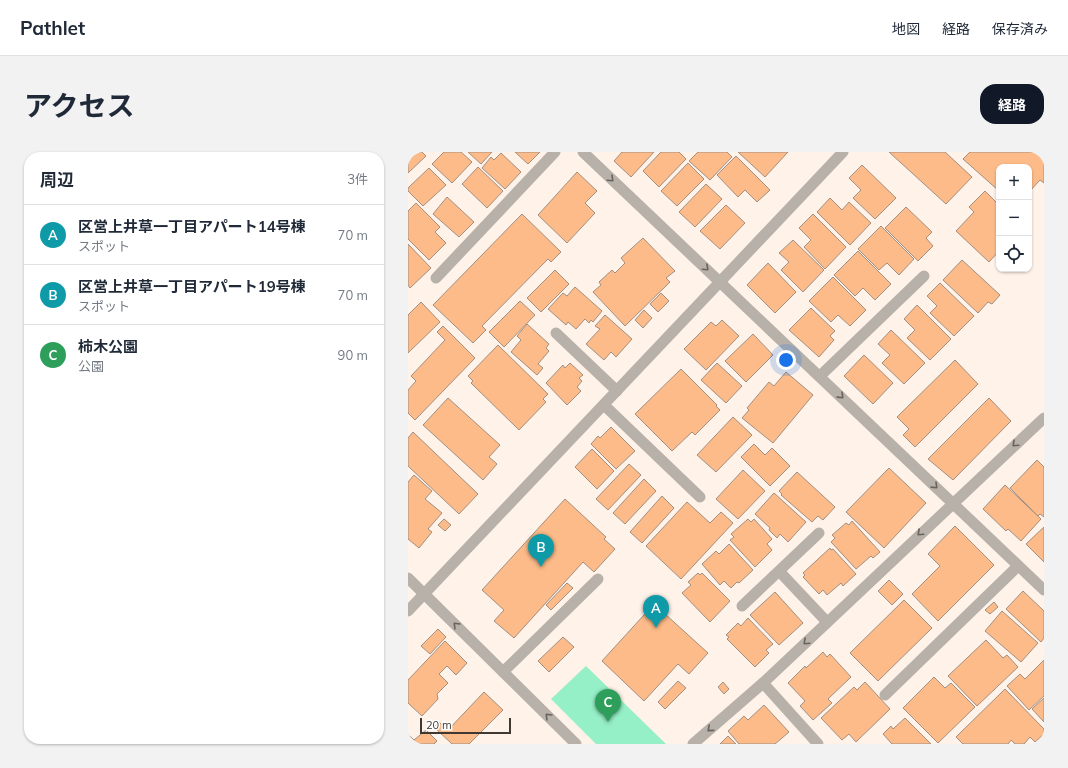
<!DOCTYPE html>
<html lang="ja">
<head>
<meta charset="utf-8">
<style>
  :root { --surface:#fff; --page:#f2f2f3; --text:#1f2937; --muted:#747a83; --line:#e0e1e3; --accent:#111827 }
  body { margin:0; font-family:Mulish,"Noto Sans JP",sans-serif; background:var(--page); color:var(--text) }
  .controls { position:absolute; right:12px; top:12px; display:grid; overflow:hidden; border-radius:8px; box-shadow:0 1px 3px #0004 }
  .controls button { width:36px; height:36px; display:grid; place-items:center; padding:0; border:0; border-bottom:1px solid var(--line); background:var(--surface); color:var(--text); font:20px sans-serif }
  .scale { position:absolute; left:12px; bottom:10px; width:91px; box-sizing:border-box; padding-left:4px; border:2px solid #403832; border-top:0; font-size:11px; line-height:14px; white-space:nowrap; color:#403832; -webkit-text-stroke:3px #fff; paint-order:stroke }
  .you { position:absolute; left:378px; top:208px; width:14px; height:14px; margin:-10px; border:3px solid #fff; border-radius:50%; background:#1a73e8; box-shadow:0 0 0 6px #1a73e833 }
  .badge { display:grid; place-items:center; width:26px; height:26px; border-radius:50%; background:var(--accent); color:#fff; font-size:13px; font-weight:700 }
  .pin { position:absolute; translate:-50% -33px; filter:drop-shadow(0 1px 2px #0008) }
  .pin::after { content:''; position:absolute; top:21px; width:14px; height:12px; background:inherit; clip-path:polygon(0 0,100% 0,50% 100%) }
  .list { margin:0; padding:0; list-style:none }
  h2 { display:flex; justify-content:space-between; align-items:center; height:52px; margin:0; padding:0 16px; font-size:17px }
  h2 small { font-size:13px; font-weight:400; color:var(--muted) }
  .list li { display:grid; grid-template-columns:26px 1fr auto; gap:12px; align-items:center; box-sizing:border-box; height:60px; padding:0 16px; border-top:1px solid var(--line) }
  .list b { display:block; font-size:15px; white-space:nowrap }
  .list p { margin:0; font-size:13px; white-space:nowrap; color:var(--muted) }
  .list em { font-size:13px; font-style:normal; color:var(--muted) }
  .icon { flex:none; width:22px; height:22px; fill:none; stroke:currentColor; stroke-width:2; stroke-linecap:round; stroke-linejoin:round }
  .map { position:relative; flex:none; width:636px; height:592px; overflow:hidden; border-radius:16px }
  header { display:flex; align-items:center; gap:24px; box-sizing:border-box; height:56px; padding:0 20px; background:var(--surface); border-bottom:1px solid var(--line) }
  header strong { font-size:19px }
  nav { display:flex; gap:22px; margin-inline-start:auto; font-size:14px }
  .intro { display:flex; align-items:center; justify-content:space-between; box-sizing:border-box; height:96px; padding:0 24px }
  h1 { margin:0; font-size:28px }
  .button { padding:10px 18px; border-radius:16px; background:var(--accent); color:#fff; font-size:14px; font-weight:700 }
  main { display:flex; gap:24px; padding:0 24px }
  aside { flex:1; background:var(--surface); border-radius:16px; box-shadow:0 1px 3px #0004 }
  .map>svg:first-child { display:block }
  .green { fill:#95f0c7 }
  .building { fill:#fcbb88; stroke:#a28f81 }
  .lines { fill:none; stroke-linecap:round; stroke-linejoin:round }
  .service { stroke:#b7b1a9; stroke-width:11 }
  .minor { stroke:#b7b1a9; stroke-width:11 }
  .tertiary { stroke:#b7b1a9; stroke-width:11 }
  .oneway { stroke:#6a625c }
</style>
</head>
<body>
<header>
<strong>Pathlet</strong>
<nav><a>地図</a><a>経路</a><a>保存済み</a></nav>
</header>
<div class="intro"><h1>アクセス</h1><a class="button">経路</a></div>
<main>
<aside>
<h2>周辺<small>3件</small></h2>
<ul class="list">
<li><span class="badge" style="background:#0f9aa8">A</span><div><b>区営上井草一丁目アパート14号棟</b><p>スポット</p></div><em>70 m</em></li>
<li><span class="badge" style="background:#0f9aa8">B</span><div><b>区営上井草一丁目アパート19号棟</b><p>スポット</p></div><em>70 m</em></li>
<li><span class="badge" style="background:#2e9e5b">C</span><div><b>柿木公園</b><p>公園</p></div><em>90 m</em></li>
</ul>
</aside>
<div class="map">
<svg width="636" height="592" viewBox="0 0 636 592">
  <rect width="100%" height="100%" fill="#fef2e9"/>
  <!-- green -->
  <path class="green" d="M178,514l80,78h-70l-45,-45z"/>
  <!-- building -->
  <path class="building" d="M0,0h14l4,4 -18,17z
    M36,0h17l11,10 -20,21 -20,-19z
    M60,0h24l-11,12z
    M107,0h25l-12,12z
    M214,0h32l-23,25 -17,-16z
    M253,0h18l7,7 -27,28 -16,-16z
    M290,0h29l5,5 -22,23 -21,-19z
    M330,0h50l-23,25z
    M481,0h56l27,25 -26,27z
    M562,0h74v31l-4,-3 -11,12v-25h-30v24l-36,-32z
    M93,1l20,19 -16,17 -23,-21 9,-11 3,3z
    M328,4l34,34 -13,12 -12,-12 -7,7 -21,-22z
    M280,11l16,16 -27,27 -16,-15z
    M454,13l34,33 -21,21 -22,-21 8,-8 -12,-12z
    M70,15l25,24 -16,17 -25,-24z
    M21,16l17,17 -23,21 -15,-15v-3z
    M169,20l20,19 -12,12 10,10 -28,30 -29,-28z
    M298,32l16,15 -27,28 -16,-15z
    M577,39l14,14v46l-10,11 -33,-31 18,-19 -5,-5z
    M39,45l27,25 -15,15 -26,-23z
    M422,46l12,12 7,-8 22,21 -21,22 -33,-33z
    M8,51l24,24 -5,5 11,11 -17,17 -21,-21v-28z
    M318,53l19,18 -25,26 -20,-18z
    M498,55l26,25 -6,6 7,8 -15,15 -33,-33z
    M114,62l39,38 -10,10 -3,-3 -66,67 4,4 -13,13 -40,-38z
    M405,62l33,33 -21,22 -21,-22 7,-7 -12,-12z
    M473,74l33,33 -15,16 -12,-12 -8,7 -21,-21z
    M235,86l32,33 -9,7 4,4 -45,44 -32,-34 8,-7 -2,-3 13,-12 3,3 10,-10 -4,-5z
    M385,88l31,30 -21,22 -22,-22 8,-8 -10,-9z
    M0,92l23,24 -21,20 -2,-3z
    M450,99l33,33 -16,16 -12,-12 -8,8 -21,-21z
    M554,108l38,35 -8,9 -4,-2 -10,11 -35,-33z
    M360,111l28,29 -21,21 -28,-28z
    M147,118l14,14 -28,28 -14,-14z
    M425,125l33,33 -16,16 -12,-11 -7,7 -22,-21z
    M532,131l34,33 -20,20 -24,-23 7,-7 -10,-10z
    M167,135l27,24 -9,11 -2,-2 -2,3 -4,-4 -9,10 -8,-7 -2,3 -18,-16 15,-16 4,3z
    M253,141l8,8 -11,11 -8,-8z
    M112,149l15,14 -31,32 -15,-15z
    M13,150l19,20 -32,31v-38z
    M509,153l34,34 -21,21 -23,-22 8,-8 -11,-11z
    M403,156l24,23 -5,5 4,4 -15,17 -30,-27z
    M236,158l8,8 -9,10 -8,-8z
    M197,163l27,24 -16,18 -5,-5 -7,8 -18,-16 14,-15 -5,-3z
    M314,168l17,16 -33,34 -22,-21 27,-27 5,4z
    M119,172l22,20 -3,4 3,3 -11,13 5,4 -6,7 -26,-23 10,-12 -4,-4z
    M35,174l32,32 -60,62 -7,-7v-23l8,-9 -5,-5 34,-36 -8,-8z
    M483,178l34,33 -21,21 -22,-21 8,-8 -12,-11z
    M345,182l20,21 -27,27 -21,-21z
    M90,193l50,49 -5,5 3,3 -27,28 -48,-47 2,-2 -5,-5z
    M456,203l29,28 -20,21 -29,-28z
    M547,208l23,24 -63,63 -12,-12 6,-6 -12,-12z
    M162,211l13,12 -4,3 3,3 -5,6 4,4 -14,14 -21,-22 17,-18 2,3z
    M309,211l25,23 -16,17 -25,-23z
    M273,217l36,36 -1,1 4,4 -25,25 -3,-3 -20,19 -37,-37z
    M378,220l27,23 -40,48 -31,-25 7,-8 -2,-2 22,-26 5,4z
    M40,246l52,47 -11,12 8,7 -14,16 -60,-55z
    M581,246l22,23 -58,59 -25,-21z
    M325,265l19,18 -36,37 -19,-17z
    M203,275l24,24 -19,18 -25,-25 7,-8 2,2z
    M5,280l65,62 -19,20 -51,-48v-28z
    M346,292l11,11 7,-7 18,18 -20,20 -29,-29z
    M184,297l22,22 -17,18 -22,-22z
    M629,308l7,7v50l-4,-3 -2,2 -28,-28z
    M221,312l12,11 -33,35 -12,-11z
    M481,316l37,35 -42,45 -38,-36z
    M335,318l22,21 -27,28 -22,-20z
    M389,320l38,35 -12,13 -5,-4 -6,6 -31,-27 1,-1 -3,-3z
    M6,323l18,16 -7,8 17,14 -14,16 4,3 -13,16 -11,-9v-57z
    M236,327l12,12 -31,33 -12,-11z
    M597,333l36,34 -20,22 -13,-12 -2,2 -23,-22z
    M366,341l32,29 -18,20 -8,-8 -3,4 -8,-8 1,-2 -15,-14z
    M254,344l12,12 -32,35 -12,-11z
    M157,347l41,38 -2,2 11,10 -21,23 -11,-10 -69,76 -20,-17 10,-11 -22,-20z
    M279,350l23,21 11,-11 12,11 -52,56 -35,-33z
    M36,367l7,6 -6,6 -7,-6z
    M340,367l3,3 3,-3 18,20 -5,5 5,6 -17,17 -25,-27 4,-3 -3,-3z
    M444,369l28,31 -7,6 -2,-2 -15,13 -25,-27 4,-4 -3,-3 14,-12 3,2z
    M547,374l39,39 -56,56 -26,-27 28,-28 -12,-12z
    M636,375v35l-18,-18z
    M321,392l24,26 -14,13 -2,-1 -6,6 -7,-7 -4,4 -18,-21 14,-13 3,3z
    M422,396l1,2 2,-1 23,25 -13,12 -2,-3 -14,12 -4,-5 -4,4 -16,-17 2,-2 -2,-2z
    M290,421l2,2 2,-2 28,28 -20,21 -28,-29 9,-8 -3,-3z
    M481,428l14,14 -11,11 -14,-14z
    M159,431l6,5 -22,22 -5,-5z
    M615,439l21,20v27l-3,4 -35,-33z
    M367,440l28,31 -24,22 -29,-30z
    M496,448l28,28 -54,53 -28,-28z
    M586,450l4,5 -8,7 -5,-4z
    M246,452l54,49 -19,21 -11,-10 -34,37 -42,-40z
    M594,459l36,32 -17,19 -36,-31z
    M340,466l25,26 -7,6 3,3 -14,14 -28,-28 2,-2 -3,-2 12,-12 3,3z
    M30,477l8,8 -16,17 -9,-8z
    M155,485l11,10 -25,25 -11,-11z
    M578,488l17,18 4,-3 11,12 -41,39 -29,-30z
    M37,489l22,22 -11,12 -9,-9 -8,8 9,9 -11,11 1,5 -16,17 -14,-13v-23z
    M415,500l4,5 3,-3 21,23 -23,22 4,4 -19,17 -13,-14 5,-5 -17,-18 17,-17 1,2z
    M636,508v36l-15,14 -22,-24 13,-12 5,5z
    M526,525l11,11 6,-5 24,24 -37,36 -35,-35z
    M270,529l8,7 -21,21 -7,-7z
    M315,530l6,7 -5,5 -6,-7z
    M457,530l25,27 -34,33 -7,-8 -7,6 -21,-22 33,-31 3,3z
    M597,537l39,40v5l-9,8 -5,-5 -6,7h-9l-4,-4 -3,4h-45l-7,-7z
    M76,540l19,18 -34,34h-17l-18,-17 5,-5 9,8z
    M636,546v24l-12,-13z
    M356,553l25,27 -14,12h-36l-11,-13 16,-15 4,4z
    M497,566l26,26h-39l-9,-10 8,-8 2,3z
    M18,578l11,11 -3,3h-26v-10l6,6z
    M320,584l8,8h-16z"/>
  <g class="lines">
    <!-- service -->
    <path class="service" d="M28,126l119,-126
      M148,181l61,58
      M412,224l104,-100
      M196,253l96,92
      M371,419l48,51
      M334,454l77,-73
      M95,520l95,-93
      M355,531l55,61
      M477,543l133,-129"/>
    <!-- minor -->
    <path class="minor" d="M175,0l461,438
      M0,426l168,166
      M285,592l70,-61 281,-265"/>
    <!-- tertiary -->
    <path class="tertiary" d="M0,459l435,-459"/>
  </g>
  <!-- one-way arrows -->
  <defs><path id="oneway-chevron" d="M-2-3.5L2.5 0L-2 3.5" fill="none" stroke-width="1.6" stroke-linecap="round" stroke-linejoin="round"/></defs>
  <g class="oneway">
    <use href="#oneway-chevron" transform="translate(203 27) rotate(43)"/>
    <use href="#oneway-chevron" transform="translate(298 116) rotate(43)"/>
    <use href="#oneway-chevron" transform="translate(433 244) rotate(44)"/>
    <use href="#oneway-chevron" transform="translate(607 292) rotate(137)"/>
    <use href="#oneway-chevron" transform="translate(527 334) rotate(44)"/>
    <use href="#oneway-chevron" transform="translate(512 381) rotate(137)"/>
    <use href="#oneway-chevron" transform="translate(48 473) rotate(-135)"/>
    <use href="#oneway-chevron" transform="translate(398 490) rotate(137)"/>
    <use href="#oneway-chevron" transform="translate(140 564) rotate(-135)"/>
    <use href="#oneway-chevron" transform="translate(302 577) rotate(139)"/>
  </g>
</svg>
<div class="controls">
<button>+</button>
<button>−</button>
<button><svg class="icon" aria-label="locate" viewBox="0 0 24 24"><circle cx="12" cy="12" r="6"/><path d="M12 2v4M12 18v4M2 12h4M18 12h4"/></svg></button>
</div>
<div class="scale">20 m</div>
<div class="you"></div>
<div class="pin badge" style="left:248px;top:476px;background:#0f9aa8">A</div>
<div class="pin badge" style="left:133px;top:415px;background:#0f9aa8">B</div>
<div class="pin badge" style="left:200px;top:570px;background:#2e9e5b">C</div>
</div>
</main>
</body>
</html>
